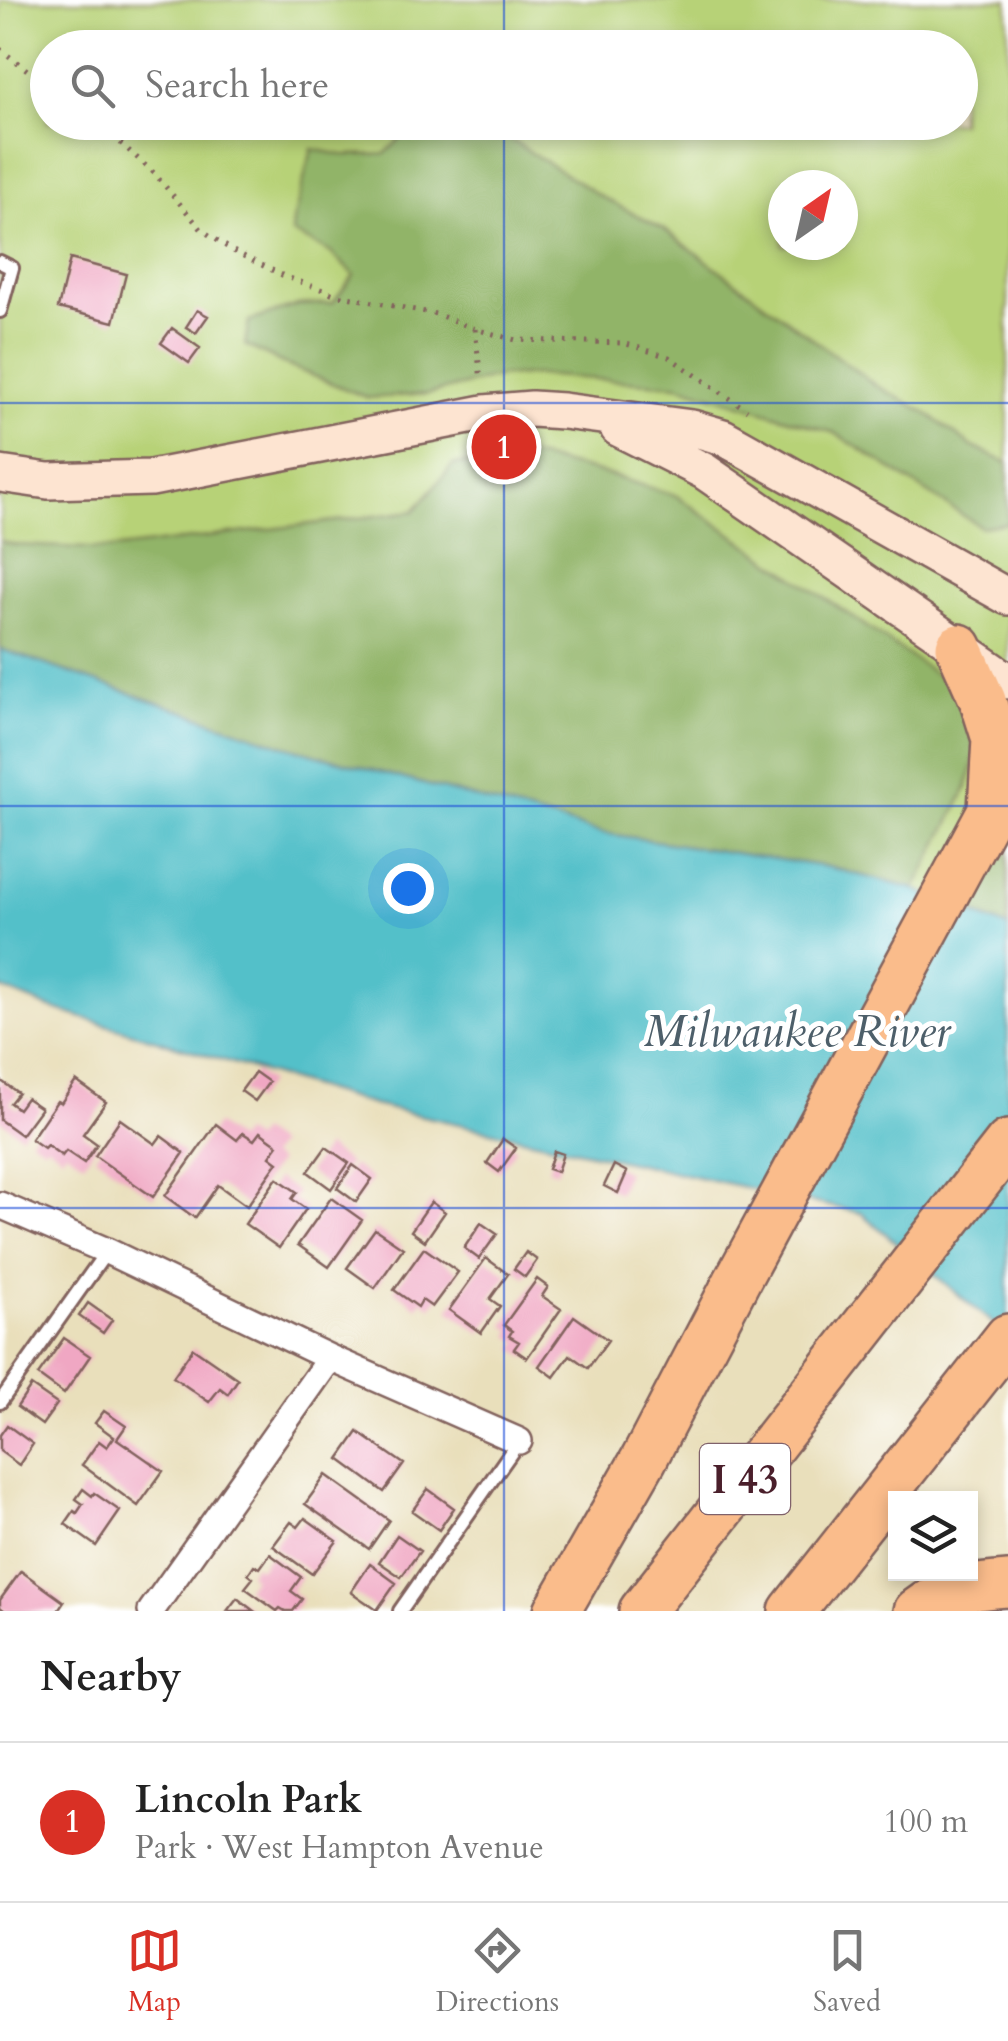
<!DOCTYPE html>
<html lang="en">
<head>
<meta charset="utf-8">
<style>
  :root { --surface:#fff; --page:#f2f2f2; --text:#222; --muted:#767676; --line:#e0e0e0; --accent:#d93025 }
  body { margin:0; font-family:Cardo,serif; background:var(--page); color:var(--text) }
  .controls { position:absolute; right:30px; bottom:30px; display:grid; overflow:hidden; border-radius:0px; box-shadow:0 5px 15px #0003 }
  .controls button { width:90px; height:90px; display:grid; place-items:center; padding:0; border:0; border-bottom:2px solid var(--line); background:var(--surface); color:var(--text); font:50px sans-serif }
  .compass { position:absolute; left:768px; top:170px; width:90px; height:90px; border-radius:50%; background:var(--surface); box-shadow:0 5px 15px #0003; rotate:34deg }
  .you { position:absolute; left:408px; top:888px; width:35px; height:35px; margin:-25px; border:8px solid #fff; border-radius:50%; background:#1a73e8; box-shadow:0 0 0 15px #1a73e833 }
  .badge { display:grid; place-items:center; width:65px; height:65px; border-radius:50%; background:var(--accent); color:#fff; font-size:32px; font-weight:700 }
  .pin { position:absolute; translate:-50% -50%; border:5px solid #fff; box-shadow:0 2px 10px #0006 }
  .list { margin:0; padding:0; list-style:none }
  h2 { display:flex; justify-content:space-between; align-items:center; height:130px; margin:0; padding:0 40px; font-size:42px }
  h2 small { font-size:32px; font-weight:400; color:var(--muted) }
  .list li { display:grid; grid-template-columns:65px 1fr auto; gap:30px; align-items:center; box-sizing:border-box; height:160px; padding:0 40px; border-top:2px solid var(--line) }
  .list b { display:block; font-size:38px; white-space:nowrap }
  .list p { margin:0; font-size:32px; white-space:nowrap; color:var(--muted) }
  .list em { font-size:32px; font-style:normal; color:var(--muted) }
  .icon { flex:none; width:55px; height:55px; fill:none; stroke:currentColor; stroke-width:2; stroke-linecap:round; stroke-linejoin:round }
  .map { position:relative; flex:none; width:1008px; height:1611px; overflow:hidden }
  .search { position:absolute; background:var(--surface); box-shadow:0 5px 15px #0003; left:30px; right:30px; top:30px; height:110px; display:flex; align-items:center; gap:25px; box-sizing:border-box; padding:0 35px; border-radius:55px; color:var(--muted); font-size:38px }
  .sheet { height:290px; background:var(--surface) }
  nav { display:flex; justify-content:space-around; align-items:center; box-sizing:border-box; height:140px; border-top:2px solid var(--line); background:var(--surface); font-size:28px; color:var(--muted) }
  nav a { display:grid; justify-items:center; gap:5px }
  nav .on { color:var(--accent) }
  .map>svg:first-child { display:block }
  .green { fill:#b7d277; stroke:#807851; stroke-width:2.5; fill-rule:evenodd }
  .forest { fill:#91b468; stroke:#6e6a4a; stroke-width:2.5 }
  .water { fill:#52c0c9; stroke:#4e707a; stroke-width:2.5 }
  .building { fill:#f0a7c3 }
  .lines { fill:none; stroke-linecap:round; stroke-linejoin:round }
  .service-casing { stroke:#82625d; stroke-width:18 }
  .minor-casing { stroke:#82625d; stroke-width:30 }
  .secondary-casing { stroke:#82625d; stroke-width:40 }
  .motorway-casing { stroke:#82625d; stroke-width:50 }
  .path { stroke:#82625d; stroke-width:5; stroke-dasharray:2.5 8; stroke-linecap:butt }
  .service { stroke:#fff; stroke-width:12 }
  .minor { stroke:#fff; stroke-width:25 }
  .secondary { stroke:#fde4d1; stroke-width:35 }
  .motorway { stroke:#fabc8b; stroke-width:45 }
  .grid { fill:none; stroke:#1d4ed8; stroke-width:2.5; stroke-opacity:0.55 }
  .labels { text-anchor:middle; stroke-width:10; stroke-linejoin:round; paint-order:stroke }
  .shield { fill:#fff; stroke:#80626b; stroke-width:2.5 }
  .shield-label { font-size:40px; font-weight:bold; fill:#4a1f2b }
  .water-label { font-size:45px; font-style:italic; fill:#4d5f6a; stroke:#fff }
</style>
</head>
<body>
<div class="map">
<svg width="1008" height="1611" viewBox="0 0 1008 1611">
  <rect width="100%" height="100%" fill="#fff"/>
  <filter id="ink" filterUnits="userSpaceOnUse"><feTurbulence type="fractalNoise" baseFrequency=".01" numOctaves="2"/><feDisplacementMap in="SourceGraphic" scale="20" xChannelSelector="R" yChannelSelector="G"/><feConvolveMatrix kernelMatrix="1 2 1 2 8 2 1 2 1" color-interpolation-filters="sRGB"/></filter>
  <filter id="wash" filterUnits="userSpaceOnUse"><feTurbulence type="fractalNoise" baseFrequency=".0048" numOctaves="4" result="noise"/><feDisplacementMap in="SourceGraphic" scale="40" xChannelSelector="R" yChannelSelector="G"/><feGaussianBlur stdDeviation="2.25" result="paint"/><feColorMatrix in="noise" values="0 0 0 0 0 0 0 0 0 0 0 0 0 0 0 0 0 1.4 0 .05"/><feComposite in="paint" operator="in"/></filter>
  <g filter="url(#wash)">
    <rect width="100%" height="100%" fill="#e9dfbb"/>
    <!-- green -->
    <path class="green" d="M0,0h1008v928l-94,-39 -86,-22 -226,-34 -317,-87 -285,-97zM48,48h912v74h-912zM783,185h60v60h-60z"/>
    <!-- forest -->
    <path class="forest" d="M416,123h68l118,74 63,33 209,154 51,28 48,35 35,16v60l-27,4 -146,-94 -157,-48 -139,-10 -38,1 -73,18 -60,4 -77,-31 -46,-22 4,-24 49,-16 35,-2 21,-28 -24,-23 -38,-19 1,-12 19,-72 32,6 41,-1z
      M526,455l69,16 80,24 281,193 21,63 -10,37 -52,101 -87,-22 -226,-34 -317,-87 -285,-97v-108l14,4 97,4 303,-38 39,-46z
      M1008,795v133l-54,-24z"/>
    <!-- water -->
    <path class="water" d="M0,649l285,97 317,87 226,34 86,22 94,39v408l-147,-123 -488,-108 -326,-98 -47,-19z"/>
    <g id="blocks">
      <!-- building -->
      <path class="building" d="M70,259l56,15 -12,48 -56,-14z
        M197,310l11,6 -12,17 -10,-6z
        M172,328l28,20 -11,15 -28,-20z
        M255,1072l14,10 -14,19 -14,-10z
        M0,1080l18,13 -8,10 8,6 8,-11 15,10 -20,27 -21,-15z
        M76,1081l30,21 -23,32 14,10 -13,19 -18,-12 -4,5 -15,-11 -3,3 -13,-9 26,-38 4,2z
        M120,1119l35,25 6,-8 23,17 -31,44 -58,-41z
        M216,1124l21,16 6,-7 11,7 6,-8 18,13 -8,11 8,6 -31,44 -29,-21 -23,33 -30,-22z
        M503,1139l13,9 -17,24 -12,-9z
        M326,1147l23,16 -18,26 -23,-17z
        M554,1151l9,3 -6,18 -9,-3z
        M353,1165l19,14 -16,23 -19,-14z
        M614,1165l13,7 -9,21 -14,-7z
        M277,1178l20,14 -5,7 14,10 -27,39 -34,-24z
        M331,1198l31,22 -33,47 -31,-22z
        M431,1202l14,10 -20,29 -14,-10z
        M481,1223l16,11 -18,25 -15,-11z
        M375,1229l28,19 -28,40 -28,-20z
        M424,1248l34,24 -26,35 -10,-7 -4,7 -24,-17z
        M526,1252l11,8 -12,17 -11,-8z
        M486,1258l22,16 -18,25 10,7 -19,27 -32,-23z
        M537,1279l11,8 -6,9 19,13 -34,49 -13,-9 5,-7 -10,-6 3,-5 -8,-6z
        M88,1303l24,17 -9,13 -24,-17z
        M574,1316l34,24 -20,28 -18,-13 -16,22 -15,-11z
        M64,1338l26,18 -26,38 -26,-19z
        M193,1348l45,31 -10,15 -8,-6 -11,14 -36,-25z
        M31,1386l26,18 -15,21 -25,-18z
        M104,1411l22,15 -9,13 46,32 -25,35 -56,-41 17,-24 8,6 7,-10 -19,-14z
        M7,1425l26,19 -14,21 -19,-14v-16z
        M358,1432l46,32 -20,28 -45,-33z
        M326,1475l63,45 -20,29 -64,-45z
        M83,1489l9,7 2,-3 26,18 -24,35 -31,-22 9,-13 3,2 6,-9 -7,-5z
        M428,1489l26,19 -15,22 -27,-19z
        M305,1518l32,23 -25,33 -39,-28 18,-24 7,5z
        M397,1535l23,16 -19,26 -22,-15z
        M270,1554l31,23 -10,14 11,8 -9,12h-8l-5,-3 -3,3 -32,-23 8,-10 -5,-4 6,-9 6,3z
        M370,1564l26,19 -19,27 -26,-18z
        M21,1571l43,31 -6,9h-53l-5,-4v-7z
        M237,1598l17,13h-27z"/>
    </g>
  </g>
  <g filter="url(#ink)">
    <use href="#blocks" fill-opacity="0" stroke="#82625d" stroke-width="2.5"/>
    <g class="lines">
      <!-- service casing -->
      <g class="service-casing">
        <path id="service" d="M0,262l12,6 -12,43
          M0,1402l107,-151
          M400,1611l119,-170"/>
      </g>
      <!-- minor casing -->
      <g class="minor-casing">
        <path id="minor" d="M0,1205l107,46 223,107 189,83
          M151,1611l179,-253"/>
      </g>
      <!-- secondary casing -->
      <g class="secondary-casing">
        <path id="secondary" d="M618,428l86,43 304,210
          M0,474l48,7 103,-3 333,-65 48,-4 31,2 129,17 31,9 285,160"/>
      </g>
      <!-- motorway casing -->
      <g class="motorway-casing">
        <path id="motorway" d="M959,647l24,54 12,38 -4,71
          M557,1611l87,-152 95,-182 252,-467 17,-21
          M642,1611l366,-468
          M792,1611l216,-274
          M917,1611c30,-23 55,-24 91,-27"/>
      </g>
      <!-- path -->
      <path class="path" d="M0,49l48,37
        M97,122l57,51 48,57 31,21 51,25 53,19 99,19 39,15 41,11 107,3 46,14 78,53
        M475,329l6,51"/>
      <!-- service -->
      <use href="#service" class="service"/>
      <!-- minor -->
      <use href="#minor" class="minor"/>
      <!-- secondary -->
      <use href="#secondary" class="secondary"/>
      <!-- motorway -->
      <use href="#motorway" class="motorway"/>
    </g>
  </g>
  <!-- grid -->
  <path class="grid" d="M504,0v48M504,122v1489M0,403h1008M0,806h1008M0,1208h1008"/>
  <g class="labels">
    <!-- shield labels -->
    <rect class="shield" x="700" y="1444" width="90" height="70" rx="8"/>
    <g class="shield-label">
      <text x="745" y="1493">I 43</text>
    </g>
    <!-- water labels -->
    <g class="water-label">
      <text x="797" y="1046">Milwaukee River</text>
    </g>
  </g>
</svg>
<div class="controls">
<button><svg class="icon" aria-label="layers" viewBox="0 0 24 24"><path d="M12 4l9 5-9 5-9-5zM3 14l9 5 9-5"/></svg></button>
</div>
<svg class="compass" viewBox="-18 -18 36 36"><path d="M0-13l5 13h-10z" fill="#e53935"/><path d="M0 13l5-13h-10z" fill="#767676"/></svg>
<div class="you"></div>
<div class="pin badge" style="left:504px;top:447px">1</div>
<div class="search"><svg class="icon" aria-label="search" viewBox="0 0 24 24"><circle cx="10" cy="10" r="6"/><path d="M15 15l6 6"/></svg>Search here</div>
</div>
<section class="sheet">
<h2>Nearby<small></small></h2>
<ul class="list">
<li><span class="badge">1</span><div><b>Lincoln Park</b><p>Park · West Hampton Avenue</p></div><em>100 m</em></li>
</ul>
</section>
<nav>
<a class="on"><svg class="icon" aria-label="map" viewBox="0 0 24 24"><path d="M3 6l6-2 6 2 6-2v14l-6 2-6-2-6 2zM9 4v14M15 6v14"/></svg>Map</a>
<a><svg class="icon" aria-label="directions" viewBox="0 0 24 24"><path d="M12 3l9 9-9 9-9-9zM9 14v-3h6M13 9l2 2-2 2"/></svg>Directions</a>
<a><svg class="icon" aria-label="saved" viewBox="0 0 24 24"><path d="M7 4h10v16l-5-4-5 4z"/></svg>Saved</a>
</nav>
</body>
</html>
